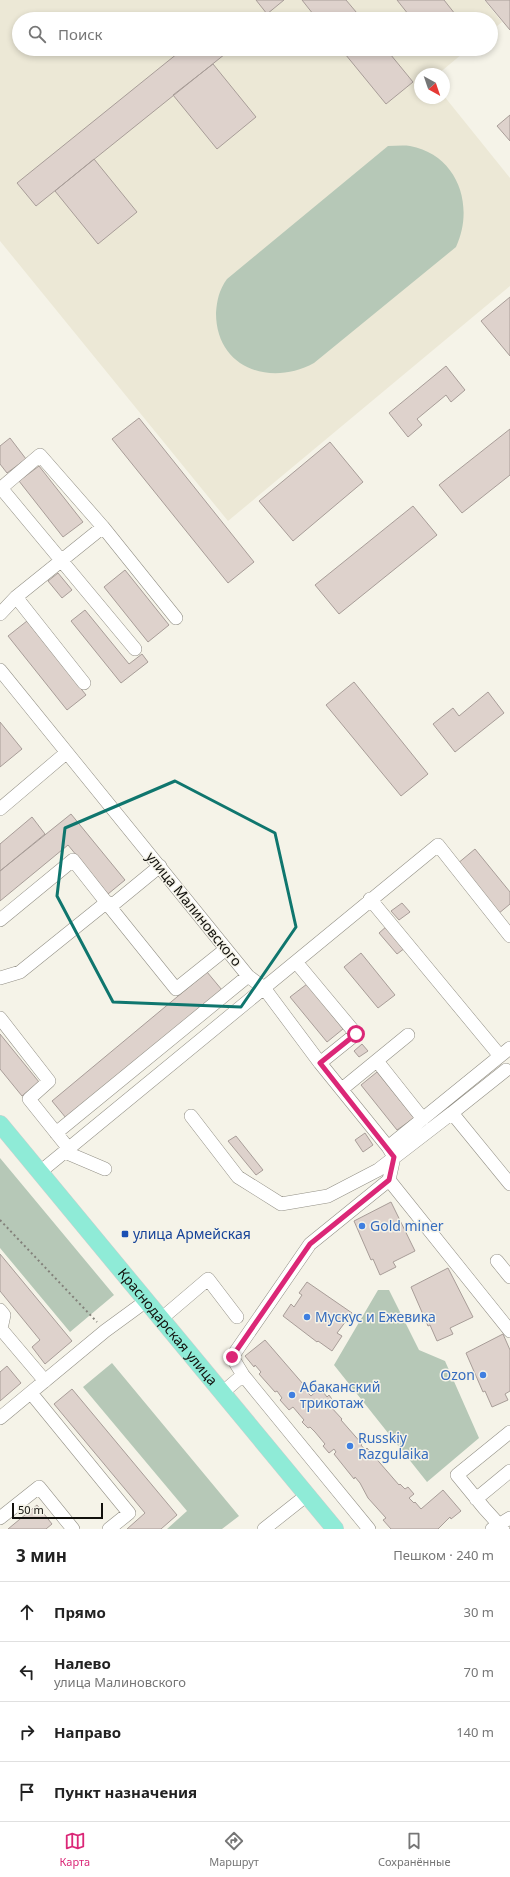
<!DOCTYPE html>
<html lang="ru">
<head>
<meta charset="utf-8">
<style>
  :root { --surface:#fff; --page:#f6f6f6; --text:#222; --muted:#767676; --line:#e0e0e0; --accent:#db2777 }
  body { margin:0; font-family:"Noto Sans",sans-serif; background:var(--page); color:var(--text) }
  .compass { position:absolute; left:414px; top:68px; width:36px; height:36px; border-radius:50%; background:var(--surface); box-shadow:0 2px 6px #0003; rotate:140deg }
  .scale { position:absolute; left:12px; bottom:10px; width:91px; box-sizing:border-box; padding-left:4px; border:2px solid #11100c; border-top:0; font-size:11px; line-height:14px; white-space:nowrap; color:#11100c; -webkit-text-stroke:3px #f5f3e8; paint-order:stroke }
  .stop { position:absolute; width:12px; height:12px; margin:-9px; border:3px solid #db2777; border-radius:50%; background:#fff }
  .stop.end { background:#db2777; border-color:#fff; box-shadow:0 1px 4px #0008 }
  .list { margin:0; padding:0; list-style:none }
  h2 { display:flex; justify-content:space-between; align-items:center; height:52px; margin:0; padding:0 16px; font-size:17px }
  h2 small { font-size:13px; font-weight:400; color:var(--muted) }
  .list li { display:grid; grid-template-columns:26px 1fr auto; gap:12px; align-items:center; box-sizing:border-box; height:60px; padding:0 16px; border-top:1px solid var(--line) }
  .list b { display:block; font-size:15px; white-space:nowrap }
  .list p { margin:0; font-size:13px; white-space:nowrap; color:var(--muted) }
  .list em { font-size:13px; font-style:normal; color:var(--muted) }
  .icon { flex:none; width:22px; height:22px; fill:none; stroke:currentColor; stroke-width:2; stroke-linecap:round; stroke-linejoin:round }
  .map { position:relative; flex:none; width:510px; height:1529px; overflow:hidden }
  .search { position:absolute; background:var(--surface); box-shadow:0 2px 6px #0003; left:12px; right:12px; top:12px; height:44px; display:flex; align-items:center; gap:10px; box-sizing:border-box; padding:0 14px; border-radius:22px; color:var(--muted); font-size:15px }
  .sheet { height:292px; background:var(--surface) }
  nav { display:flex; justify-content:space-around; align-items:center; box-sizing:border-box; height:56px; border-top:1px solid var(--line); background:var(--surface); font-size:11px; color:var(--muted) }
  nav a { display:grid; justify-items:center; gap:2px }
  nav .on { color:var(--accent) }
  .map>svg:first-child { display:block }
  .built { fill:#ece8d6 }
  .green { fill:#b6c8b7 }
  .building { fill:#ded2cc; stroke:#a89d98 }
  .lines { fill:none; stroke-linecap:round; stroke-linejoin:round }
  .minor-casing { stroke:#939086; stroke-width:14 }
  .major-casing { stroke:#cfcfce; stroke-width:18 }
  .path { stroke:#83817a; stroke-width:2; stroke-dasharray:2 3; stroke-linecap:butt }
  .minor { stroke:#fff; stroke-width:13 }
  .major { stroke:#8febd7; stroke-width:17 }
  .route { stroke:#db2777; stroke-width:5 }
  .marked { fill:none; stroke:#0f766e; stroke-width:3; stroke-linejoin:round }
  .shop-dot { fill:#3f7fe0; stroke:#f5f3e8; stroke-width:1.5 }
  .transit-dot { fill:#1a4fb4; stroke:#f5f3e8; stroke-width:1.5 }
  .labels { text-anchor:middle; stroke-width:3; stroke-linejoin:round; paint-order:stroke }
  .street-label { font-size:14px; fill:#11100c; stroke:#f5f3e8 }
  .shop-label { font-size:14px; fill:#366cbe; stroke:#f5f3e8; text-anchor:start }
  .transit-label { font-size:14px; fill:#164399; stroke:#f5f3e8; text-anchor:start }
</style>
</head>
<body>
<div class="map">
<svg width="510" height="1529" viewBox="0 0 510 1529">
  <rect width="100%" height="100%" fill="#f5f3e8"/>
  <!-- built -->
  <path class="built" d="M0,0h484l18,22 -11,9v-12h-472v30h449l-30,25h-18v24h24v-2l66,82v108l-282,235 -228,-280z"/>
  <!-- green -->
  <path class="green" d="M388,146c7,0 15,-1 22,0 48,9 65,60 46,101l-142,116c-44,24 -98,5 -98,-50 1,-13 3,-23 11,-34z
    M0,1158l114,137 -44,37 -70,-84z
    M378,1290h11l30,60 26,11 34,77 -52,44 -93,-117z
    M112,1363l127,153 -17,13h-55l20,-18 -104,-124z"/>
  <!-- building -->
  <path class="building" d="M256,0h28l-17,14z
    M302,0h44l16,19h-45z
    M397,0h47l15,19h-47z
    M485,0h25v30z
    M183,49l47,1 -194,156 -19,-23z
    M341,49h45l27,33 -27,22z
    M213,64l43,53 -39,32 -44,-54z
    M510,115v26l-13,-15z
    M94,159l43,53 -39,32 -43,-53z
    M510,297v59l-29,-35z
    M446,366l19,24 -14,12 -5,-7 -29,24 5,6 -14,12 -19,-24z
    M139,418l115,144 -26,21 -116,-144z
    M510,429v46l-48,38 -23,-28z
    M10,438l16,21 -19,14 -7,-9v-18z
    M330,442l33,40 -70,59 -34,-40z
    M39,466l44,56 -20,15 -44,-56z
    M413,506l24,29 -98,79 -24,-29z
    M125,570l44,55 -21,17 -44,-55z
    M58,573l14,17 -10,8 -14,-17z
    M85,610l44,54 13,-10 6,8 -27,21 -50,-62z
    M27,621l59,74 -19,15 -59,-74z
    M354,682l74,92 -27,22 -75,-91z
    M488,692l16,21 -49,39 -22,-28 20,-16 6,8z
    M0,722l22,27 -22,18z
    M71,814l54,66 -17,14 -40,-49 -68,56v-30z
    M32,817l13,17 -45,37v-27z
    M475,849l35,43v12l-12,10 -41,-50z
    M402,903l8,9 -11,8 -8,-9z
    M387,926l18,22 -8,6 -18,-21z
    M361,953l34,42 -17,13 -34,-41z
    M207,972l15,18 -156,128 -14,-17z
    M307,984l36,45 -16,13 -37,-45z
    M0,1034l39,48 -17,14 -22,-27z
    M362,1044l6,7 -9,6 -5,-6z
    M377,1072l37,46 -17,12 -36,-45z
    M365,1133l8,12 -10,7 -8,-12z
    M236,1136l27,34 -7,5 -28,-34z
    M391,1202l24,49 -22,11 3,5 -16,8 -7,-16 -2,1 -17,-39z
    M0,1254l72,87 -27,23 -13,-17 8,-7 -40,-49z
    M448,1268l25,49 -23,11 3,6 -16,7 -7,-16 -2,1 -17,-39z
    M307,1282l45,31 -15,20 5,3 -10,15 -14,-10 -1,1 -34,-26 8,-12 3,3 8,-12 -3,-2z
    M503,1334l7,16v41l-5,3 3,6 -16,7 -7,-16 -2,1 -17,-39z
    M265,1340l45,52 -2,1 3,3 9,-8 7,9 2,-2 5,7 -4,4 12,13 -1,1 21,24 -1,1 4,5 2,-2 32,37 1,-1 5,5 3,-2 6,7 -5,4 5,5 1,-1 6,7 22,-19 18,21 -10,8 -1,-2 -12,12h-47l-8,-9 3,-2 -18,-20 -8,-15 -5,-6 -1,2 -20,-25 2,-2 -2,-3 -5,4 -6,-7 2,-2 -10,-12 -5,-5 -2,1 -6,-6 2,-2 -11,-13 -4,3 -9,-10 2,-2 -5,-7 -2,1 -16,-18 2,-2 -6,-7 -1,2 -9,-11z
    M7,1366l14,17 -21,18v-29z
    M72,1389l105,126 -16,14h-34l18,-16 -91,-109z
    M37,1505l15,19 -6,5h-38z"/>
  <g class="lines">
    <!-- minor casing -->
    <g class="minor-casing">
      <path id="minor" d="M1,488l134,161
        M0,489l40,-34 63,72
        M16,597l68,86
        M0,614l16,-17 87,-70 73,91
        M0,670l248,306 16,12 56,75 68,84 6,10 -5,23 121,151
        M0,809l66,-56
        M370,899l130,157
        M110,907l66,82 50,-40
        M0,920l73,-60 37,47 50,-41
        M296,962l60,72 -36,29
        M0,978l20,-6 87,-70
        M0,1018l49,63 -20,18 40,50
        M377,1061l46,58
        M342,1089l66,-54
        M452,1113l54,-43
        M191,1116l47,61 43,27 47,-8 50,-26 74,-57 58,71
        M56,1133l192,-157
        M388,1147l122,-99
        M65,1152l40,17
        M40,1172l398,-327 72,91
        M497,1261l13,16
        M0,1310l4,5 -3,14 44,52
        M161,1319l47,-40 29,38
        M31,1393l98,120 -20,16
        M222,1393l21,-18
        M0,1418l105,-87 41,-30
        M476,1499l34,-28
        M0,1518l39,-31 34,42
        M264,1529l43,-34
        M369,1529l-126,-154 -11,-18 78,-113 79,-64
        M492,1529l18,-11
        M503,1529l-19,-21 -27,-33 53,-43"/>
    </g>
    <!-- major casing -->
    <g class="major-casing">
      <g id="major">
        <path id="s1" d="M0,1124l335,405"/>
      </g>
    </g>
    <!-- path -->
    <path class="path" d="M0,1220l97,102"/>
    <!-- minor -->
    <use href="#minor" class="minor"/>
    <!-- major -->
    <use href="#major" class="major"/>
  </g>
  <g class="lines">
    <!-- route -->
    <path class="route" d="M232,1357l78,-113 79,-64 5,-23 -74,-94 36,-29"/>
  </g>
  <!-- marked area -->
  <path class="marked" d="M175,781l100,52 21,94 -55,80 -128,-5 -56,-106 8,-68z"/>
  <!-- markers -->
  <g class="shop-dot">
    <circle cx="362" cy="1226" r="4"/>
    <circle cx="307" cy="1317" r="4"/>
    <circle cx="483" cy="1375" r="4"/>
    <circle cx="292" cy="1395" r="4"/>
    <circle cx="350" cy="1446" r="4"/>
  </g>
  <rect class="transit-dot" x="121" y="1230" width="8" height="8" rx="2"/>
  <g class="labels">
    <!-- street labels -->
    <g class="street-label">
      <text transform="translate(194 909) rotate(51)" y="5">улица Малиновского</text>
      <text dy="5" stroke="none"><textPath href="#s1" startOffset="263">Краснодарская улица</textPath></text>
    </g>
    <!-- shop labels -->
    <g class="shop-label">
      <text x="370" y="1231">Gold miner</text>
      <text x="315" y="1322">Мускус и Ежевика</text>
      <text x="475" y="1380" text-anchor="end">Ozon</text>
      <text x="300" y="1392">Абаканский<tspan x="300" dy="16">трикотаж</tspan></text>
      <text x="358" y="1443">Russkiy<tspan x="358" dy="16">Razgulaika</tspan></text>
    </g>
    <!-- transit labels -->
    <g class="transit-label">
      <text x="133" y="1239">улица Армейская</text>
    </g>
  </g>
</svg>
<svg class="compass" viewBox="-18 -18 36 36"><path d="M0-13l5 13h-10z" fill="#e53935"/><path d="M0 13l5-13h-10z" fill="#767676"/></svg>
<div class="scale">50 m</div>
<div class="stop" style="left:356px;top:1034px"></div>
<div class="stop end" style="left:232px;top:1357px"></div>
<div class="search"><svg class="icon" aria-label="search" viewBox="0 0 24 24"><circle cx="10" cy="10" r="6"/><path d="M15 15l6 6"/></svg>Поиск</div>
</div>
<section class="sheet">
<h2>3 мин<small>Пешком · 240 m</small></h2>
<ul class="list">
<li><svg class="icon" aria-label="ahead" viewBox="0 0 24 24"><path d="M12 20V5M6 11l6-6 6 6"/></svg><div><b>Прямо</b></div><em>30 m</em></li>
<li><svg class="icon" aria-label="left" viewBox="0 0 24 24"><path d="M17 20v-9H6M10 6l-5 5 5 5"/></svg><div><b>Налево</b><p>улица Малиновского</p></div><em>70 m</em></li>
<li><svg class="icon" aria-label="right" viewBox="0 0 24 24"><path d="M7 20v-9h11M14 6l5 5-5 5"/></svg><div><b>Направо</b></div><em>140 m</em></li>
<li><svg class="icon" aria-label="arrive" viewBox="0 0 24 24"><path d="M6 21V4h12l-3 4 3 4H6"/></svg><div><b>Пункт назначения</b></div></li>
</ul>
</section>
<nav>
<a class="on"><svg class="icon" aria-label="map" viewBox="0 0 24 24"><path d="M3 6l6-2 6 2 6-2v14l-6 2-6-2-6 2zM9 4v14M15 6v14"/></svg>Карта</a>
<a><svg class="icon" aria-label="directions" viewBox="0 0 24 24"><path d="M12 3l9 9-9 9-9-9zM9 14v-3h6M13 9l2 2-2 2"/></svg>Маршрут</a>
<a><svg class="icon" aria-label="saved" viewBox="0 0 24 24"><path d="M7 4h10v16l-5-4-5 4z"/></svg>Сохранённые</a>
</nav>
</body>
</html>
